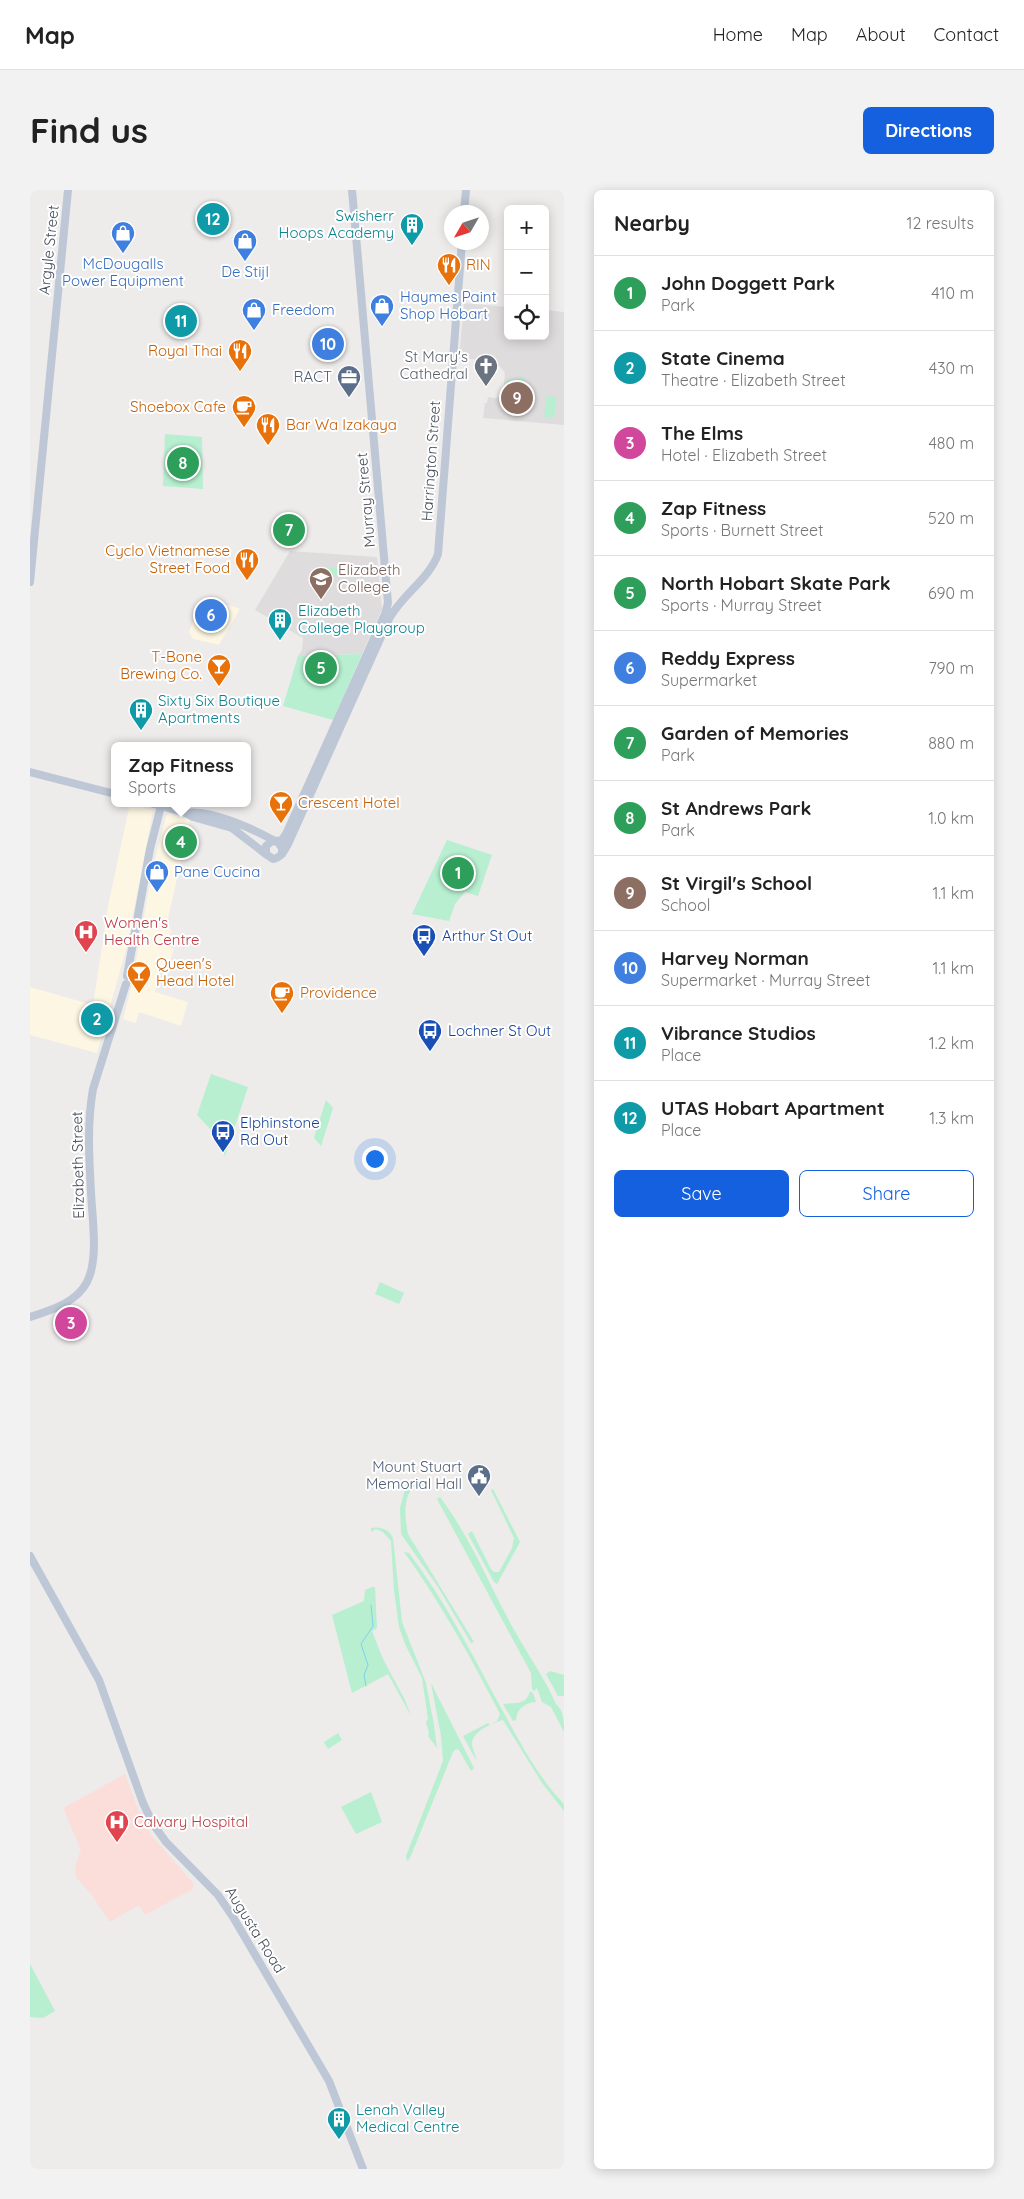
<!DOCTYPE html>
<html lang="en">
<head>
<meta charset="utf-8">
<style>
  :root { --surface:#fff; --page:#f2f2f2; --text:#222; --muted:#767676; --line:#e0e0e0; --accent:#1560df }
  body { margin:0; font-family:Quicksand,sans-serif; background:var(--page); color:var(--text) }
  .controls { position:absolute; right:15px; top:15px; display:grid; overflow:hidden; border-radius:8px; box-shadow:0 2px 12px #0003 }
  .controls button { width:45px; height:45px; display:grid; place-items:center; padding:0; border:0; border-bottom:1px solid var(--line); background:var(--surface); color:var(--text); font:25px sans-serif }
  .compass { position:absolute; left:414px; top:15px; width:45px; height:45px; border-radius:50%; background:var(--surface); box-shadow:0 2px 12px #0003; rotate:231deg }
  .you { position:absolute; left:344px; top:968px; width:18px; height:18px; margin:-12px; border:4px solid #fff; border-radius:50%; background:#1a73e8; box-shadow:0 0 0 8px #1a73e833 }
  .badge { display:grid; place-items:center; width:32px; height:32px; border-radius:50%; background:var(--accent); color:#fff; font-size:16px; font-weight:700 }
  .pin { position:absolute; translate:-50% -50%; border:2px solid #fff; box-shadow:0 1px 5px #0006 }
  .popup { position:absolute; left:81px; top:552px; width:140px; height:65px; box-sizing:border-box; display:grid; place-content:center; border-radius:8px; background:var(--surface); filter:drop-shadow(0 1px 4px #0005); font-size:16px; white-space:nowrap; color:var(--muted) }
  .popup b { font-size:19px; color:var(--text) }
  .popup::after { content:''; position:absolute; left:50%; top:100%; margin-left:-10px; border:10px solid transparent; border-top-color:var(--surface) }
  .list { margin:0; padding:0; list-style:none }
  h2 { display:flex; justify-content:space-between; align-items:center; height:65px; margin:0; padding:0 20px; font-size:21px }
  h2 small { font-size:16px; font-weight:400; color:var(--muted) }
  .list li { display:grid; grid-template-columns:32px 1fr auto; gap:15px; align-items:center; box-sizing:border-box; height:75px; padding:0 20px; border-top:1px solid var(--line) }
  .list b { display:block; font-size:19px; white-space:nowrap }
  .list p { margin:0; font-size:16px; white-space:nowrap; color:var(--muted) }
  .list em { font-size:16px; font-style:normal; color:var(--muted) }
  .actions { display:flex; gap:10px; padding:15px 20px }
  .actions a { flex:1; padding:11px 0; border:1px solid var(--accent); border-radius:8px; text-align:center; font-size:18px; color:var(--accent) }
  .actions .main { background:var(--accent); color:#fff }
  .icon { flex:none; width:28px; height:28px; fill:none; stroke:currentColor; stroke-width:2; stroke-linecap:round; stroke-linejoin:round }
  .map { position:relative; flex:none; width:534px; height:1979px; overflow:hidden; border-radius:8px }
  header { display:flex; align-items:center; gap:30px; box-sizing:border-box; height:70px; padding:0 25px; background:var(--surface); border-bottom:1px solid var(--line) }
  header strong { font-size:24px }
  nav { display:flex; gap:28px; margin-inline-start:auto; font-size:18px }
  .intro { display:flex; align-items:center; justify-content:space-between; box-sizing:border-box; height:120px; padding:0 30px }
  h1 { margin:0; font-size:35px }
  .button { padding:12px 22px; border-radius:8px; background:var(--accent); color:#fff; font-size:18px; font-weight:700 }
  main { display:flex; gap:30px; padding:0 30px }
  aside { flex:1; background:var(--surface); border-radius:8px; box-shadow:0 2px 12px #0003 }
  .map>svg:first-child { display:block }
  .commercial { fill:#fcf6e2 }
  .education { fill:#dfdcdd }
  .medical { fill:#fbded9 }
  .green { fill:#b7efd0 }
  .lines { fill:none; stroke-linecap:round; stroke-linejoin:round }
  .stream { stroke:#83d0ed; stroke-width:1 }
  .secondary { stroke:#bdc7d6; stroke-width:8 }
  .labels { text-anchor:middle; stroke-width:4; stroke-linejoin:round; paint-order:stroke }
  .culture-label { font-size:15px; fill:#0d838f; stroke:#fff; text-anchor:start }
  .street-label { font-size:15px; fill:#444d59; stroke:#fff }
  .shop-label { font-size:15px; fill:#366cbe; stroke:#fff; text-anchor:start }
  .food-label { font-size:15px; fill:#c56008; stroke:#fff; text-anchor:start }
  .worship-label { font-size:15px; fill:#5b616d; stroke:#fff; text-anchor:end }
  .service-label { font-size:15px; fill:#4e5e75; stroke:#fff; text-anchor:end }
  .education-label { font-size:15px; fill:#785e54; stroke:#fff; text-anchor:start }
  .health-label { font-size:15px; fill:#be3a42; stroke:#fff; text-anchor:start }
  .transit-label { font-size:15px; fill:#164399; stroke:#fff; text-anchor:start }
</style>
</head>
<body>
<header>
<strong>Map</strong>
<nav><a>Home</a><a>Map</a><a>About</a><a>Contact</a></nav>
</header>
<div class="intro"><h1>Find us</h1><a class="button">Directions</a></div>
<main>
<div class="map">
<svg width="534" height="1979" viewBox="0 0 534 1979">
  <rect width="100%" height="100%" fill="#eeebeb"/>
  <!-- commercial -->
  <path class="commercial" d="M183,414l16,1 11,4 -21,36 -26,-6 -4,-7 9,-23z
    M100,613l23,8 -26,135 -30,107 -67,-18v-48l63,18 15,-99z
    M139,624l21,6 -22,99 3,13 -4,14 7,3 -6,18 -6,-1 -7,26 33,10 -7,24 -42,-14 -3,11 -13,-4 8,-31 22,-121 13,-51z"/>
  <!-- education -->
  <path class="education" d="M434,113l44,4v29h37v-26l19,2v113l-81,-7 2,-15h2l1,-6 8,1 7,-2 2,-24 -11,-11 -35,-3z
    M260,361l87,6 5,52 -20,45 -64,2 4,-6 1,-12 -48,-28z"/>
  <!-- medical -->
  <path class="medical" d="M95,1584l14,38 12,23 43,49 -1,5 -48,26 -6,-10 -29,17 -19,-28 -15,-17 -1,-10 6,-17 -17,-40 1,-3z"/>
  <!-- green -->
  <path class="green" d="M494,187l2,12 -17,4 -3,-12z
    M516,206l11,1 -3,21 -10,-1z
    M135,244l37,3 1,52 -40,-3z
    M266,332v15l-12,-2 -3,-9z
    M290,377l18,1v7l-18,-1z
    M332,464l-29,66 -50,-14 15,-50z
    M417,650l45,15 -14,41 -13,-4 -10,12 -6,17 -37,-7z
    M181,884l37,13 -23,69 -12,-24 2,-1 13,9 5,-10 -16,-10 -6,10 -14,-15z
    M296,910l7,8 -12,38 -7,-8z
    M350,1092l24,11 -5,11 -24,-10z
    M390,1290l8,5v3l-8,-4c-19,6 -15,35 -12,50l66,108 -3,1 -33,-56 -37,-53 -1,-26 5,-19 6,-8z
    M463,1299l27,53 -23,42 -3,-2 -26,-48 4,-3 19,38 3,3h5l13,-24 2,-10 -23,-48z
    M410,1307c30,40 49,87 73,131 14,25 31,49 43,76 8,7 8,18 8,28l-13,-25 -9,-5 -5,-14 -3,3 -2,-2 -1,-16 -94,-174z
    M341,1338c9,-2 19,2 22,10l9,84 24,61 8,42 3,23 -9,-12 1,-3 -3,-11 2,-3 -6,-41 -17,-34 -6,-17 -5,-37 -3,-49 -8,-9 -7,-3 -5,3z
    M374,1362l5,1c33,44 59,93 85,142 21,37 40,78 70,109v7l-22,-28 -39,-63c-10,3 -31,11 -31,24 0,5 4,11 4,16l-13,-24 25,-13 2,2 7,-4 3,-7c-29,-56 -59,-111 -96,-162z
    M342,1397h3l2,41 -5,3 11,28 22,41 6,16 -23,-42 -36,19 -20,-78 32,-14 1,-11z
    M520,1481l14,4v21h-6l-12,-22z
    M401,1493l43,85 -3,3 -12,-21 -3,-1 -3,3 -43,106 -3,3 -1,-5 37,-95 -2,-25z
    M500,1501l3,2 3,9c-11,1 -19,6 -20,18l-3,1 -10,-17c10,-2 23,3 27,-13z
    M308,1543l4,7 -14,9 -4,-7z
    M341,1602l11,30 -26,12 -15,-27z
    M0,1774l25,47 -12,7 -13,-1z"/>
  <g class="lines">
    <!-- stream -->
    <path class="stream" d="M336,1496l-2,-11 4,-10 -7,-21 12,-18 -2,-21"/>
    <!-- secondary -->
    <path class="secondary" d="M434,22l2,-22
      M0,392l38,-392
      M0,582l85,22
      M120,613l36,10 7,4 39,11 35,27
      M156,623c25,-4 67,16 89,28
      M246,651l6,-1 5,-8 98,-218 3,-11 -36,-413
      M252,664v-6l-4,-6 -6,-1 -6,5v8l7,5c8,-1 11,-8 15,-15l101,-225c12,-23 41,-41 49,-65l24,-312
      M97,786l23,-127 11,-43
      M0,1127c21,-7 46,-14 57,-35 12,-23 5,-65 4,-90 -2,-35 -4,-69 2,-103l33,-105
      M0,1366l69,124 44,123 10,21 13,18 52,53 15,22 96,164 34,88"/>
  </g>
  <!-- icons -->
  <defs>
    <g id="building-pin" transform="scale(1.25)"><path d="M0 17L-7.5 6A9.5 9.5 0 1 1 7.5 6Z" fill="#0f9aa8" stroke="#fff"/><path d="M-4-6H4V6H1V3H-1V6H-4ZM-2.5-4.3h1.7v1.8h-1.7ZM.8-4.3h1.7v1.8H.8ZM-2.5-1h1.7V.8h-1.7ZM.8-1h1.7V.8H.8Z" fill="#fff"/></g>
    <g id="shop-pin" transform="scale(1.25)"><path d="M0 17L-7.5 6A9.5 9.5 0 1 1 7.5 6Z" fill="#3f7fe0" stroke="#fff"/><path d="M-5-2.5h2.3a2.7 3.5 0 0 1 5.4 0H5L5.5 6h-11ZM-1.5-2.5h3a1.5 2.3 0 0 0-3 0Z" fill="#fff"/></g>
    <g id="restaurant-pin" transform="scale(1.25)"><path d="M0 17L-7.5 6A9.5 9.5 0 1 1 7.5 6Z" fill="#e8710a" stroke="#fff"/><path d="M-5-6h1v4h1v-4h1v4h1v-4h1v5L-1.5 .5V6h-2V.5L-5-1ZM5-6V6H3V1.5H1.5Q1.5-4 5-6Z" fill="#fff"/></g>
    <g id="church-pin" transform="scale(1.25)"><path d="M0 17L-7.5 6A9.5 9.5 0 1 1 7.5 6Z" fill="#6b7280" stroke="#fff"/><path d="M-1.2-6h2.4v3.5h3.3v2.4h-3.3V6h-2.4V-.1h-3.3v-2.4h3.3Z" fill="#fff"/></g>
    <g id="office-pin" transform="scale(1.25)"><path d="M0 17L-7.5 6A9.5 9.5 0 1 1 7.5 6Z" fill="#5c6f8a" stroke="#fff"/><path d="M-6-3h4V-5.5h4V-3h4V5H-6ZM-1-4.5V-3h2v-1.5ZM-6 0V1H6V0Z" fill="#fff"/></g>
    <g id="cafe-pin" transform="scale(1.25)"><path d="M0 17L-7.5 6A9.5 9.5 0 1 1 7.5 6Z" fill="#e8710a" stroke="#fff"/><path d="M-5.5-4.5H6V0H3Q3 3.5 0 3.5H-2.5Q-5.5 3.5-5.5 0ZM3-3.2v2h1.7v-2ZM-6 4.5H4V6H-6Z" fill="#fff"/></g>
    <g id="school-pin" transform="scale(1.25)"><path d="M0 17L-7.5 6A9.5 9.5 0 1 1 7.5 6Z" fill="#8d6e63" stroke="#fff"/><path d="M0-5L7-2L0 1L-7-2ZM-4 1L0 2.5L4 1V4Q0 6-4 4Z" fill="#fff"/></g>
    <g id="bar-pin" transform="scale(1.25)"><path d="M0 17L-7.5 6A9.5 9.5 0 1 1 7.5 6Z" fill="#e8710a" stroke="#fff"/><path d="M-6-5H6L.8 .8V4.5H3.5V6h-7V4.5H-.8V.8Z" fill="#fff"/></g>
    <g id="hospital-pin" transform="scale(1.25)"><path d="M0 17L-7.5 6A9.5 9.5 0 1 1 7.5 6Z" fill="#e0444e" stroke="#fff"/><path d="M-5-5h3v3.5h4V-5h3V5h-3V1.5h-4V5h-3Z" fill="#fff"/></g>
    <g id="bus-pin" transform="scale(1.25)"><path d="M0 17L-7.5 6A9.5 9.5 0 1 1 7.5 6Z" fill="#1a4fb4" stroke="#fff"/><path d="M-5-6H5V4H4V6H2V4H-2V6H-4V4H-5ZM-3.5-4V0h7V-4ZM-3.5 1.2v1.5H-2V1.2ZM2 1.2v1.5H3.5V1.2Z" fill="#fff"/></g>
    <g id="civic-pin" transform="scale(1.25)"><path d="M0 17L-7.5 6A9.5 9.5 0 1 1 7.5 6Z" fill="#5c6f8a" stroke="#fff"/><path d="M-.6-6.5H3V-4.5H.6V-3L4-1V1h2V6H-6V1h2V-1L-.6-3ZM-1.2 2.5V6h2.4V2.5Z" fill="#fff"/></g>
  </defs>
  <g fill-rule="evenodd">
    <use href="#building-pin" x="382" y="35"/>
    <use href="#shop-pin" x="93" y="43"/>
    <use href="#shop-pin" x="215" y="51"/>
    <use href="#restaurant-pin" x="419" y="75"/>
    <use href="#shop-pin" x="352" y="116"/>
    <use href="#shop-pin" x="224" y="120"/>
    <use href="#restaurant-pin" x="210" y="161"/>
    <use href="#church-pin" x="456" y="176"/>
    <use href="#office-pin" x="319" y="187"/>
    <use href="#cafe-pin" x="214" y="217"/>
    <use href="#restaurant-pin" x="238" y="235"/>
    <use href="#restaurant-pin" x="217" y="370"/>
    <use href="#school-pin" x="291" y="389"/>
    <use href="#building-pin" x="250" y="430"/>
    <use href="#bar-pin" x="189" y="476"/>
    <use href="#building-pin" x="111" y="520"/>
    <use href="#bar-pin" x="251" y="613"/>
    <use href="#shop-pin" x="127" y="682"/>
    <use href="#hospital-pin" x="56" y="742"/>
    <use href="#bus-pin" x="394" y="746"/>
    <use href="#bar-pin" x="109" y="783"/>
    <use href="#cafe-pin" x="252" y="803"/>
    <use href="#bus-pin" x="400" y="841"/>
    <use href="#bus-pin" x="193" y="942"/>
    <use href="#civic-pin" x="449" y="1286"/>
    <use href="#hospital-pin" x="87" y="1632"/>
    <use href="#building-pin" x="309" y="1929"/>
  </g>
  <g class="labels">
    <!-- culture labels -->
    <g class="culture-label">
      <text x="364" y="31" text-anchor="end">Swisherr<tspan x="364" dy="17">Hoops Academy</tspan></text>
      <text x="268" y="426">Elizabeth<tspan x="268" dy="17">College Playgroup</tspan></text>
      <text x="128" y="516">Sixty Six Boutique<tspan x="128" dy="17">Apartments</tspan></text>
      <text x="326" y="1925">Lenah Valley<tspan x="326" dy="17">Medical Centre</tspan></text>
    </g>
    <!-- street labels -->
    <g class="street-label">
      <text transform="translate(19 60) rotate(-84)" y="5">Argyle Street</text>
      <text transform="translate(401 271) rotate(-86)" y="5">Harrington Street</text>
      <text transform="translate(336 310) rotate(-95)" y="5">Murray Street</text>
      <text transform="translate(48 975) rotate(-91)" y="5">Elizabeth Street</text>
      <text transform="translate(225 1740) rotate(58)" y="5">Augusta Road</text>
    </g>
    <!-- shop labels -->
    <g class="shop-label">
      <text x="93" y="79" text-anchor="middle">McDougalls<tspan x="93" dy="17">Power Equipment</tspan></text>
      <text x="215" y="87" text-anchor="middle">De Stijl</text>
      <text x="370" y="112">Haymes Paint<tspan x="370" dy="17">Shop Hobart</tspan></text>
      <text x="242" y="125">Freedom</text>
      <text x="144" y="687">Pane Cucina</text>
    </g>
    <!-- food labels -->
    <g class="food-label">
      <text x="436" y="80">RIN</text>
      <text x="192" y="166" text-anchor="end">Royal Thai</text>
      <text x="196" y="222" text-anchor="end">Shoebox Cafe</text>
      <text x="256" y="240">Bar Wa Izakaya</text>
      <text x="200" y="366" text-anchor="end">Cyclo Vietnamese<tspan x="200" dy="17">Street Food</tspan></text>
      <text x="172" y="472" text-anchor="end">T-Bone<tspan x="172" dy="17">Brewing Co.</tspan></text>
      <text x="268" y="618">Crescent Hotel</text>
      <text x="126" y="779">Queen's<tspan x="126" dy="17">Head Hotel</tspan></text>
      <text x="270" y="808">Providence</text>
    </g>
    <!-- worship labels -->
    <g class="worship-label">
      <text x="438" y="172">St Mary's<tspan x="438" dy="17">Cathedral</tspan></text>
    </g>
    <!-- service labels -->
    <g class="service-label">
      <text x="302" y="192">RACT</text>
      <text x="432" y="1282">Mount Stuart<tspan x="432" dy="17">Memorial Hall</tspan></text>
    </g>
    <!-- education labels -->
    <g class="education-label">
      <text x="308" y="385">Elizabeth<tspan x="308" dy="17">College</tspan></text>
    </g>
    <!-- health labels -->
    <g class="health-label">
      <text x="74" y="738">Women's<tspan x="74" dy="17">Health Centre</tspan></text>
      <text x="104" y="1637">Calvary Hospital</text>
    </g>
    <!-- transit labels -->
    <g class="transit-label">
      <text x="412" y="751">Arthur St Out</text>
      <text x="418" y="846">Lochner St Out</text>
      <text x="210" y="938">Elphinstone<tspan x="210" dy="17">Rd Out</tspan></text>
    </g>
  </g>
</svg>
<div class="controls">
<button>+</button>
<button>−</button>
<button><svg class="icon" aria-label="locate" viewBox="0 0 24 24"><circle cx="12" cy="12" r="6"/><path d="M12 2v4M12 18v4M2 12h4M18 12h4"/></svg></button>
</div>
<svg class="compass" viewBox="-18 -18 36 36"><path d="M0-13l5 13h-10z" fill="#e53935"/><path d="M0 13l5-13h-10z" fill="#767676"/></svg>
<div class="you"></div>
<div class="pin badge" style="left:428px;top:683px;background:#2e9e5b">1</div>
<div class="pin badge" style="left:67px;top:829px;background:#0f9aa8">2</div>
<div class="pin badge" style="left:41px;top:1133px;background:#d1479c">3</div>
<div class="pin badge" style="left:151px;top:652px;background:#2e9e5b">4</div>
<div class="popup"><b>Zap Fitness</b>Sports</div>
<div class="pin badge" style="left:291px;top:478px;background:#2e9e5b">5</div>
<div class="pin badge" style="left:181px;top:425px;background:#3f7fe0">6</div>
<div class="pin badge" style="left:259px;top:340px;background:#2e9e5b">7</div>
<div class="pin badge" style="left:153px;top:273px;background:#2e9e5b">8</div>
<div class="pin badge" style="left:487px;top:208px;background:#8d6e63">9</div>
<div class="pin badge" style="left:298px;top:154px;background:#3f7fe0">10</div>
<div class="pin badge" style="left:151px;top:131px;background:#0f9aa8">11</div>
<div class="pin badge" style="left:183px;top:29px;background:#0f9aa8">12</div>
</div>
<aside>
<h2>Nearby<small>12 results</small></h2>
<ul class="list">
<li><span class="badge" style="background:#2e9e5b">1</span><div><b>John Doggett Park</b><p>Park</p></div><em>410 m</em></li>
<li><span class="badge" style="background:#0f9aa8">2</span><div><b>State Cinema</b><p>Theatre · Elizabeth Street</p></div><em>430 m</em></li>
<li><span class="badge" style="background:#d1479c">3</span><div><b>The Elms</b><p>Hotel · Elizabeth Street</p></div><em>480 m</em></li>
<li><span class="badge" style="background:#2e9e5b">4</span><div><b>Zap Fitness</b><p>Sports · Burnett Street</p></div><em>520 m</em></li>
<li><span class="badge" style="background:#2e9e5b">5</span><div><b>North Hobart Skate Park</b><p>Sports · Murray Street</p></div><em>690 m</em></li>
<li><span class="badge" style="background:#3f7fe0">6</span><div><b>Reddy Express</b><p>Supermarket</p></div><em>790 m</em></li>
<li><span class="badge" style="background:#2e9e5b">7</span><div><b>Garden of Memories</b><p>Park</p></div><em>880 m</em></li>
<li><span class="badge" style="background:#2e9e5b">8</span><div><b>St Andrews Park</b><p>Park</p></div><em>1.0 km</em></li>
<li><span class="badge" style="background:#8d6e63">9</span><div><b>St Virgil's School</b><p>School</p></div><em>1.1 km</em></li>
<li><span class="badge" style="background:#3f7fe0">10</span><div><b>Harvey Norman</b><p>Supermarket · Murray Street</p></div><em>1.1 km</em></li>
<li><span class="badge" style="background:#0f9aa8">11</span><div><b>Vibrance Studios</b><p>Place</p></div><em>1.2 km</em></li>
<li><span class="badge" style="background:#0f9aa8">12</span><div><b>UTAS Hobart Apartment</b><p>Place</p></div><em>1.3 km</em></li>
</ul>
<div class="actions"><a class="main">Save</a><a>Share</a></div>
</aside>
</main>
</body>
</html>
